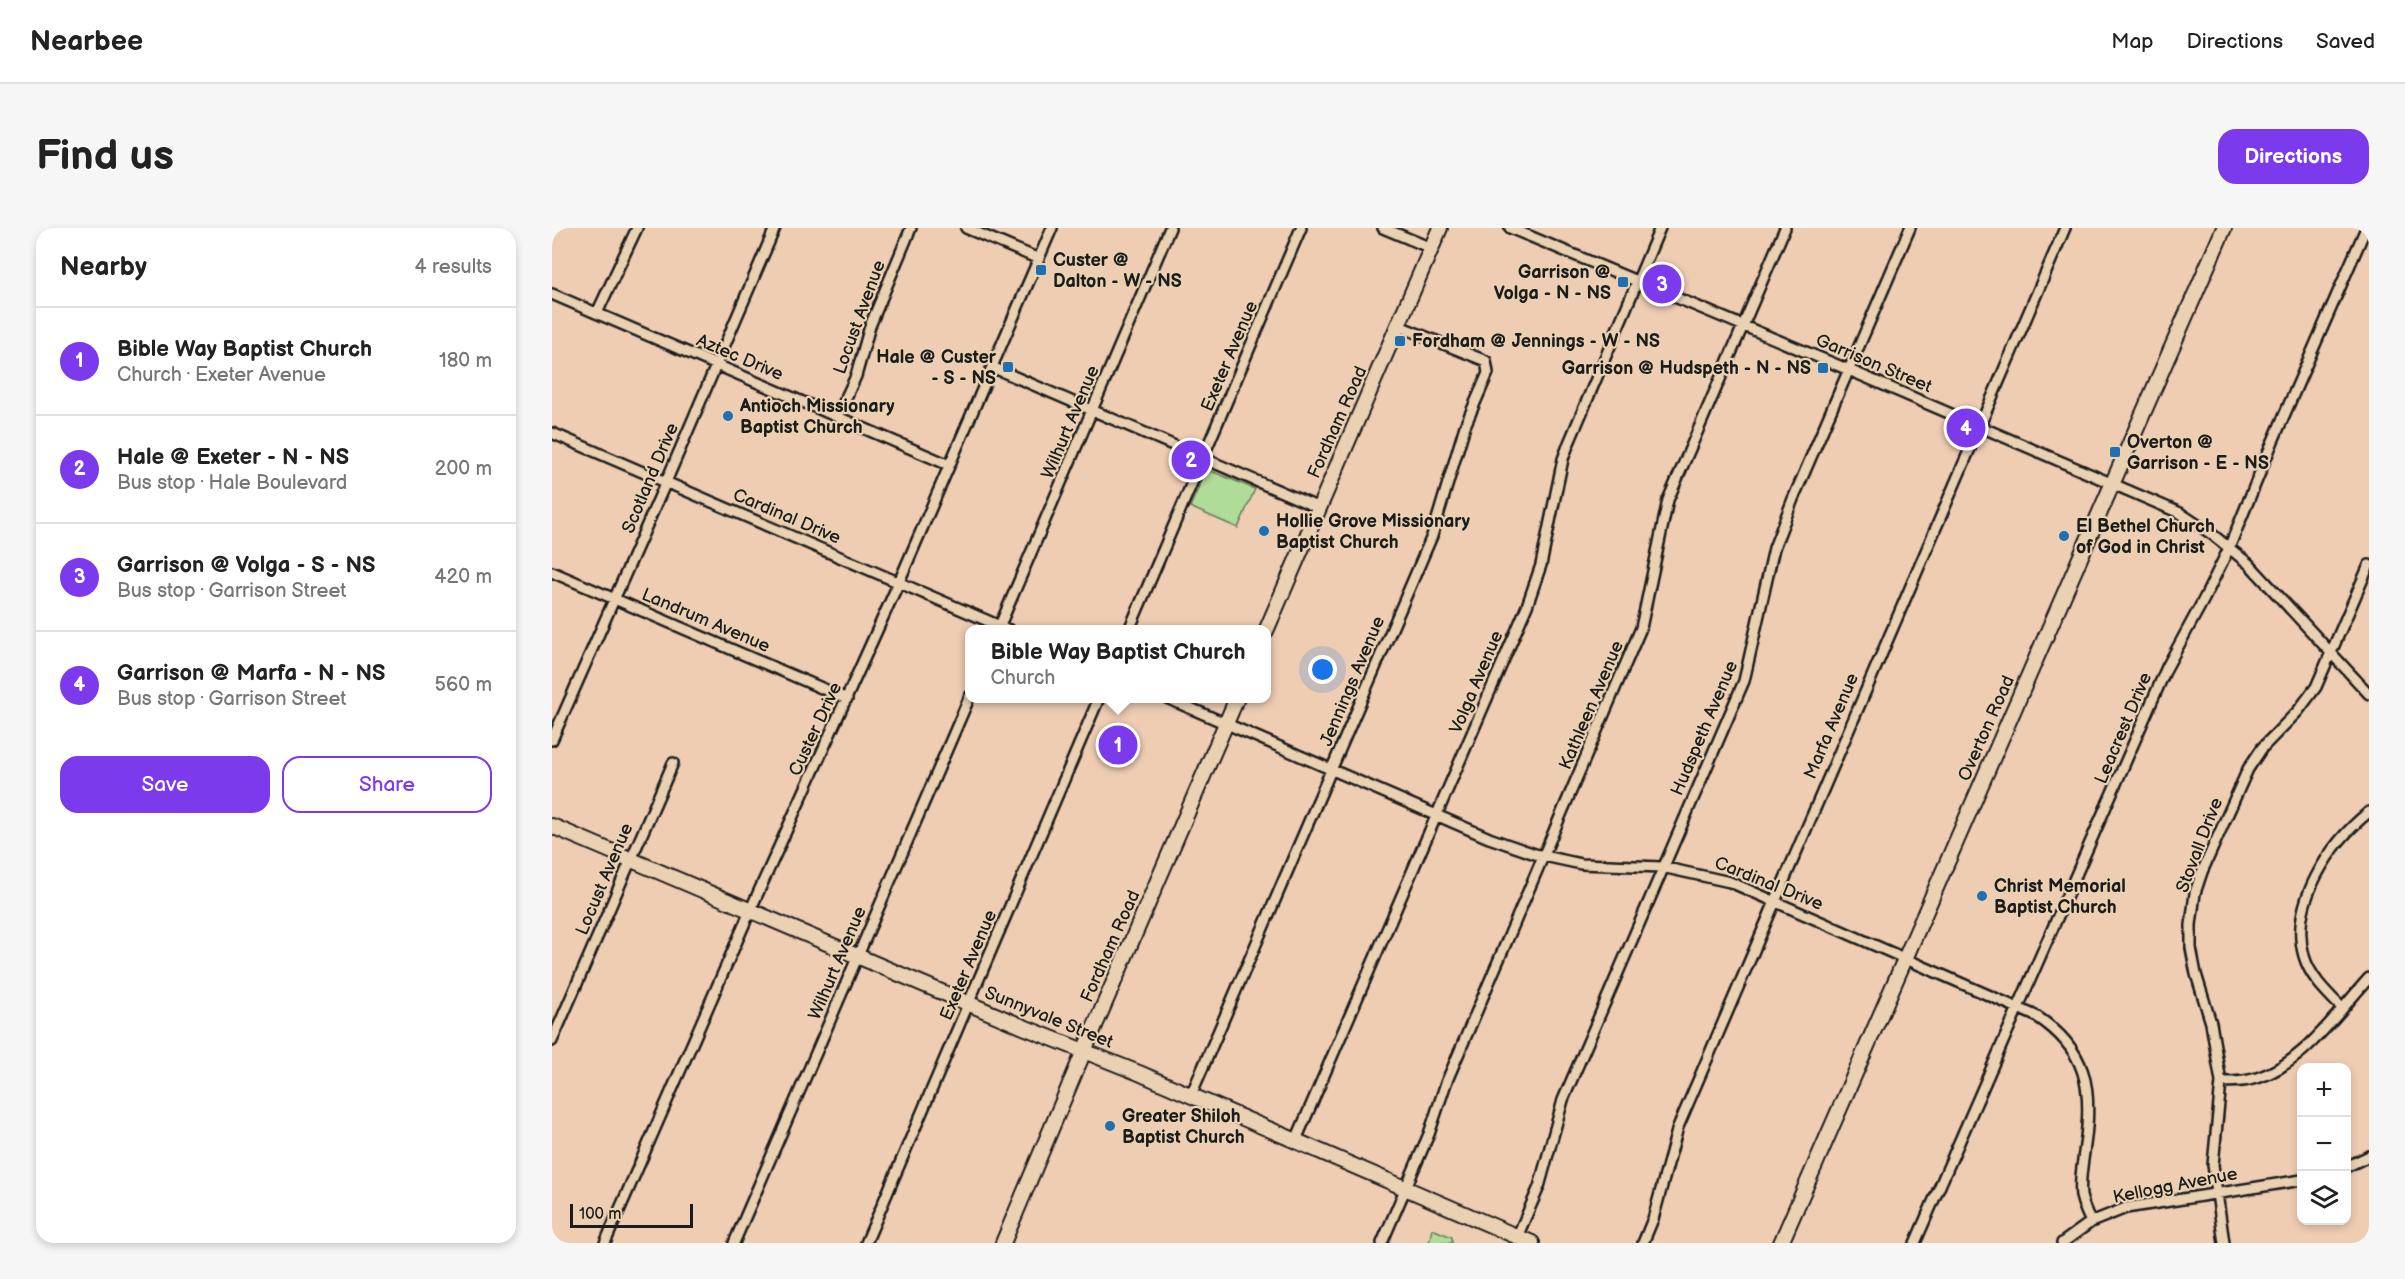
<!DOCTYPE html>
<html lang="en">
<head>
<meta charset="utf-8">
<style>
  :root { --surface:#fff; --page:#f6f6f6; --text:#222; --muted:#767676; --line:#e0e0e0; --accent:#7c3aed }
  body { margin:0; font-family:"Balsamiq Sans",sans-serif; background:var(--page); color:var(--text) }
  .controls { position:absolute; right:18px; bottom:18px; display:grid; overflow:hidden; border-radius:12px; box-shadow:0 3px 9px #0003 }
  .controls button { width:54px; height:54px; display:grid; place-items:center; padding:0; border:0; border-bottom:2px solid var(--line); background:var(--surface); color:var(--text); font:30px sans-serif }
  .scale { position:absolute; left:18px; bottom:15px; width:123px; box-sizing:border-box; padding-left:6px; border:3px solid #1c1c1c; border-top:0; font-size:16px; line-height:21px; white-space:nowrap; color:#1c1c1c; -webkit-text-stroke:4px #ead1b2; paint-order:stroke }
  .you { position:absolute; left:771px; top:442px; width:21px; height:21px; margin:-15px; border:4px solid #fff; border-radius:50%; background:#1a73e8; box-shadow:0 0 0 9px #1a73e833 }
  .badge { display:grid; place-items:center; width:39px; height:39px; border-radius:50%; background:var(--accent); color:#fff; font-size:20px; font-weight:700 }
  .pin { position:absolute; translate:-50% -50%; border:3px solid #fff; box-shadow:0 2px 6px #0006 }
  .popup { position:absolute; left:413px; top:397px; width:306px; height:78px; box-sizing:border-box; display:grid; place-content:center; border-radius:12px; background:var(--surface); filter:drop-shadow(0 2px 4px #0005); font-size:20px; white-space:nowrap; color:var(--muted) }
  .popup b { font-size:22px; color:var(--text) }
  .popup::after { content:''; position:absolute; left:50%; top:100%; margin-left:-12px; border:12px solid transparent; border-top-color:var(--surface) }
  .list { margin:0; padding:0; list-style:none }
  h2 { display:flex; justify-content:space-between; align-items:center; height:78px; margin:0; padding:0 24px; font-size:26px }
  h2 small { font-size:20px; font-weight:400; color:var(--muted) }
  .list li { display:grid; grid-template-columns:39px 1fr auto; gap:18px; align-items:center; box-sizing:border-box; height:108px; padding:0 24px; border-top:2px solid var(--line) }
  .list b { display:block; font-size:22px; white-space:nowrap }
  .list p { margin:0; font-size:20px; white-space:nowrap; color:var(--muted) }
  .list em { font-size:20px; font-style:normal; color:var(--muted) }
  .actions { display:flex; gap:12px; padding:18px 24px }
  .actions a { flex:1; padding:14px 0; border:2px solid var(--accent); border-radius:18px; text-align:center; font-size:21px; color:var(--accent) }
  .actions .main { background:var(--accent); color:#fff }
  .icon { flex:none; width:33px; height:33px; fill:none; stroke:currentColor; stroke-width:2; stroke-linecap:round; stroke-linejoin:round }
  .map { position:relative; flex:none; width:1817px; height:1015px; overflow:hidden; border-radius:18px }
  header { display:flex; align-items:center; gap:36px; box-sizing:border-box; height:84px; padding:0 30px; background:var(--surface); border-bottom:2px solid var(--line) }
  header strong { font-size:28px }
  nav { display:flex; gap:33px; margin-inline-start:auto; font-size:21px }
  .intro { display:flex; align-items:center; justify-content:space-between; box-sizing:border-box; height:144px; padding:0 36px }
  h1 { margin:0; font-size:42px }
  .button { padding:15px 27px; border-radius:18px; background:var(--accent); color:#fff; font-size:21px; font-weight:700 }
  main { display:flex; gap:36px; padding:0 36px }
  aside { flex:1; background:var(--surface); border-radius:18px; box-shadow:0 3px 9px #0003 }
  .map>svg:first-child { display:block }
  .green { fill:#b0dc99; stroke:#667c5a; stroke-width:1.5 }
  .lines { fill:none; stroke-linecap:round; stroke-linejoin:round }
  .street-casing { stroke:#1c1c1c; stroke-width:14 }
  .secondary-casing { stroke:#1c1c1c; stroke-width:18 }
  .street { stroke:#ead1b2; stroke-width:9 }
  .secondary { stroke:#ead1b2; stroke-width:14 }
  .poi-dot { fill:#1f6fb2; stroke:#ead1b2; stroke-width:2 }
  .labels { text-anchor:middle; stroke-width:4.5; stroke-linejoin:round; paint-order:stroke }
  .poi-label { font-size:18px; font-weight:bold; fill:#1c1c1c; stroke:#ead1b2; text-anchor:start }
  .street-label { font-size:18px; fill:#1c1c1c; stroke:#ead1b2 }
</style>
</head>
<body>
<header>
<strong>Nearbee</strong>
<nav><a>Map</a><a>Directions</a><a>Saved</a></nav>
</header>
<div class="intro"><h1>Find us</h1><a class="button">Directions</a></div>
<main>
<aside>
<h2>Nearby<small>4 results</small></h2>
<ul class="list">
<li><span class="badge">1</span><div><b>Bible Way Baptist Church</b><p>Church · Exeter Avenue</p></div><em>180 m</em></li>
<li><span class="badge">2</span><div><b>Hale @ Exeter - N - NS</b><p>Bus stop · Hale Boulevard</p></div><em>200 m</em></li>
<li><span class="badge">3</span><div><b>Garrison @ Volga - S - NS</b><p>Bus stop · Garrison Street</p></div><em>420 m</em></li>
<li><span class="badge">4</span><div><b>Garrison @ Marfa - N - NS</b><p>Bus stop · Garrison Street</p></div><em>560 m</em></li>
</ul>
<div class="actions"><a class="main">Save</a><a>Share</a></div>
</aside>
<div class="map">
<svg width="1817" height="1015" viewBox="0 0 1817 1015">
  <rect width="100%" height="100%" fill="#efcdb3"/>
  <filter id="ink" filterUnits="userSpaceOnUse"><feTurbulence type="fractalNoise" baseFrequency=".0167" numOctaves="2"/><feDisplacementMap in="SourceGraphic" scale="12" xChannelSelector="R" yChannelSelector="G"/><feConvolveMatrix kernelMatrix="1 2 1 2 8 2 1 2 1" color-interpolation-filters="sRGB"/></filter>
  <g filter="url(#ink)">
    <!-- green -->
    <path class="green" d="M659,243l44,18 -17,39 -48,-21 14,-32z
      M880,1001l20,8v6h-23z"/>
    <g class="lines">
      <!-- street casing -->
      <g class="street-casing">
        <path id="street" d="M414,0l73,31
          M831,0l48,20
          M958,0l339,142 331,143 33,22 36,29 120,130
          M0,66l397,171
          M45,85l40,-85
          M440,139l327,141
          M285,189l19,-41 14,-50 41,-98
          M0,205l457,197
          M0,344l295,127
          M446,402l172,-402
          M577,402l172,-402
          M615,470l322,140 46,16 46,10 81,3 68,15 306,134c51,33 57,72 49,129 -2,17 -6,34 -4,51 2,9 6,18 10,26
          M0,512l114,-258 109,-254
          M1790,780c-15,-15 -32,-31 -38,-52 -15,-52 26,-113 65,-144
          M0,813l121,-278
          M1669,854c9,0 20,0 28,-2 50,-10 87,-66 120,-102
          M639,867l241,-559 33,-110 23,-53 -2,-12 -87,-35
          M744,912l231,-534 14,-41 22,-106 6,-16 91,-215
          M1794,939l23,-11
          M965,1009l22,-50 24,-87 181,-419 30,-133 19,-49 117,-271
          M53,1015l149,-341 145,-320 153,-354
          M182,1015l236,-547
          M314,1015l233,-545
          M830,1015l47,-109 17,-51 195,-455 27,-128 117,-272
          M1091,1015l10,-24 25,-92 387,-899
          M1363,1015l252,-576 37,-68 25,-51 44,-107 93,-213
          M1510,1015l29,-21 35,-14 176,-28
          M1672,1015l-11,-78 8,-83 -10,-59 -15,-49 -5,-26v-23l4,-32 7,-21 46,-103 14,-21 36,-37 18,-24 53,-122"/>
      </g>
      <!-- secondary casing -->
      <g class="secondary-casing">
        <path id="secondary" d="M714,403l174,-403
          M0,598l474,202 113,45 393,170
          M451,1015l81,-192 153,-353
          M1229,1015l443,-1015"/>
      </g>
      <!-- street -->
      <use href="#street" class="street"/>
      <!-- secondary -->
      <use href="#secondary" class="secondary"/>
    </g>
  </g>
  <!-- markers -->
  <g class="poi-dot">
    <rect x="483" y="36" width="12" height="12" rx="3"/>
    <rect x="1065" y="48" width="12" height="12" rx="3"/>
    <rect x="842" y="107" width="12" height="12" rx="3"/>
    <rect x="450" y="133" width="12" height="12" rx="3"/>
    <rect x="1265" y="134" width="12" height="12" rx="3"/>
    <circle cx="176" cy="188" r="6"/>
    <rect x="1557" y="218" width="12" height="12" rx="3"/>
    <circle cx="712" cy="303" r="6"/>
    <circle cx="1512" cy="308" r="6"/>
    <circle cx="1430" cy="668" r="6"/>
    <circle cx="558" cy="898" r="6"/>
  </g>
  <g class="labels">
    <!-- poi labels -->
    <g class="poi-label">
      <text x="501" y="38">Custer @<tspan x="501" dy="21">Dalton - W - NS</tspan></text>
      <text x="1059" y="50" text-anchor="end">Garrison @<tspan x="1059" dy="21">Volga - N - NS</tspan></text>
      <text x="860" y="119">Fordham @ Jennings - W - NS</text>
      <text x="444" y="135" text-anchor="end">Hale @ Custer<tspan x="444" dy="21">- S - NS</tspan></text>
      <text x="1259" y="146" text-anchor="end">Garrison @ Hudspeth - N - NS</text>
      <text x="188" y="184">Antioch Missionary<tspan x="188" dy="21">Baptist Church</tspan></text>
      <text x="1575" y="220">Overton @<tspan x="1575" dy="21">Garrison - E - NS</tspan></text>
      <text x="724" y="299">Hollie Grove Missionary<tspan x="724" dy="21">Baptist Church</tspan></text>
      <text x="1524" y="304">El Bethel Church<tspan x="1524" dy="21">of God in Christ</tspan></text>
      <text x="1442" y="664">Christ Memorial<tspan x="1442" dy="21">Baptist Church</tspan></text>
      <text x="570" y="894">Greater Shiloh<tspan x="570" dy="21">Baptist Church</tspan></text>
    </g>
    <!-- street labels -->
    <g class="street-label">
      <text transform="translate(307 89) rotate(-70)" y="6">Locust Avenue</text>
      <text transform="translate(677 128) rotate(-67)" y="6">Exeter Avenue</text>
      <text transform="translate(188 129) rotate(23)" y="6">Aztec Drive</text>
      <text transform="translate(1322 135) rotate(23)" y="6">Garrison Street</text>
      <text transform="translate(518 194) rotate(-67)" y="6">Wilhurt Avenue</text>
      <text transform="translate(785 194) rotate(-66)" y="6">Fordham Road</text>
      <text transform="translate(98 250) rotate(-67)" y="6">Scotland Drive</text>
      <text transform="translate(235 288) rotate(23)" y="6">Cardinal Drive</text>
      <text transform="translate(154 392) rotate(23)" y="6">Landrum Avenue</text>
      <text transform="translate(800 453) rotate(-67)" y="6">Jennings Avenue</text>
      <text transform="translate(924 454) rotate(-67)" y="6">Volga Avenue</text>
      <text transform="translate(1039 477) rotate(-67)" y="6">Kathleen Avenue</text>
      <text transform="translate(1279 498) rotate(-67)" y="6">Marfa Avenue</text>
      <text transform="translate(1152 500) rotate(-67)" y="6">Hudspeth Avenue</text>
      <text transform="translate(1434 500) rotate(-66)" y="6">Overton Road</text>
      <text transform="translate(1571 500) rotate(-67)" y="6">Leacrest Drive</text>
      <text transform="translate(263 501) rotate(-65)" y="6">Custer Drive</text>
      <text transform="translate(1647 617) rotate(-69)" y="6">Stovall Drive</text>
      <text transform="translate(52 651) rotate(-67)" y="6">Locust Avenue</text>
      <text transform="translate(1217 655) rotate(22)" y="6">Cardinal Drive</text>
      <text transform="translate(558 718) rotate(-66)" y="6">Fordham Road</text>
      <text transform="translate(285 735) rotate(-67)" y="6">Wilhurt Avenue</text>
      <text transform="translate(416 737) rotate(-67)" y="6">Exeter Avenue</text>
      <text transform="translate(497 789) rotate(22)" y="6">Sunnyvale Street</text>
      <text transform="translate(1623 957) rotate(-11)" y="6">Kellogg Avenue</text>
    </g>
  </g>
</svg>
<div class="controls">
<button>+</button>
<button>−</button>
<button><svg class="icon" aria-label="layers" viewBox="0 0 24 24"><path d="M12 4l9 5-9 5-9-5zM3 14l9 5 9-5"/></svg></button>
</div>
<div class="scale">100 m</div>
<div class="you"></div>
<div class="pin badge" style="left:566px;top:517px">1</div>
<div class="popup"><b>Bible Way Baptist Church</b>Church</div>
<div class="pin badge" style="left:639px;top:232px">2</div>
<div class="pin badge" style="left:1110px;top:56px">3</div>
<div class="pin badge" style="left:1414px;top:200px">4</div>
</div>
</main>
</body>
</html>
